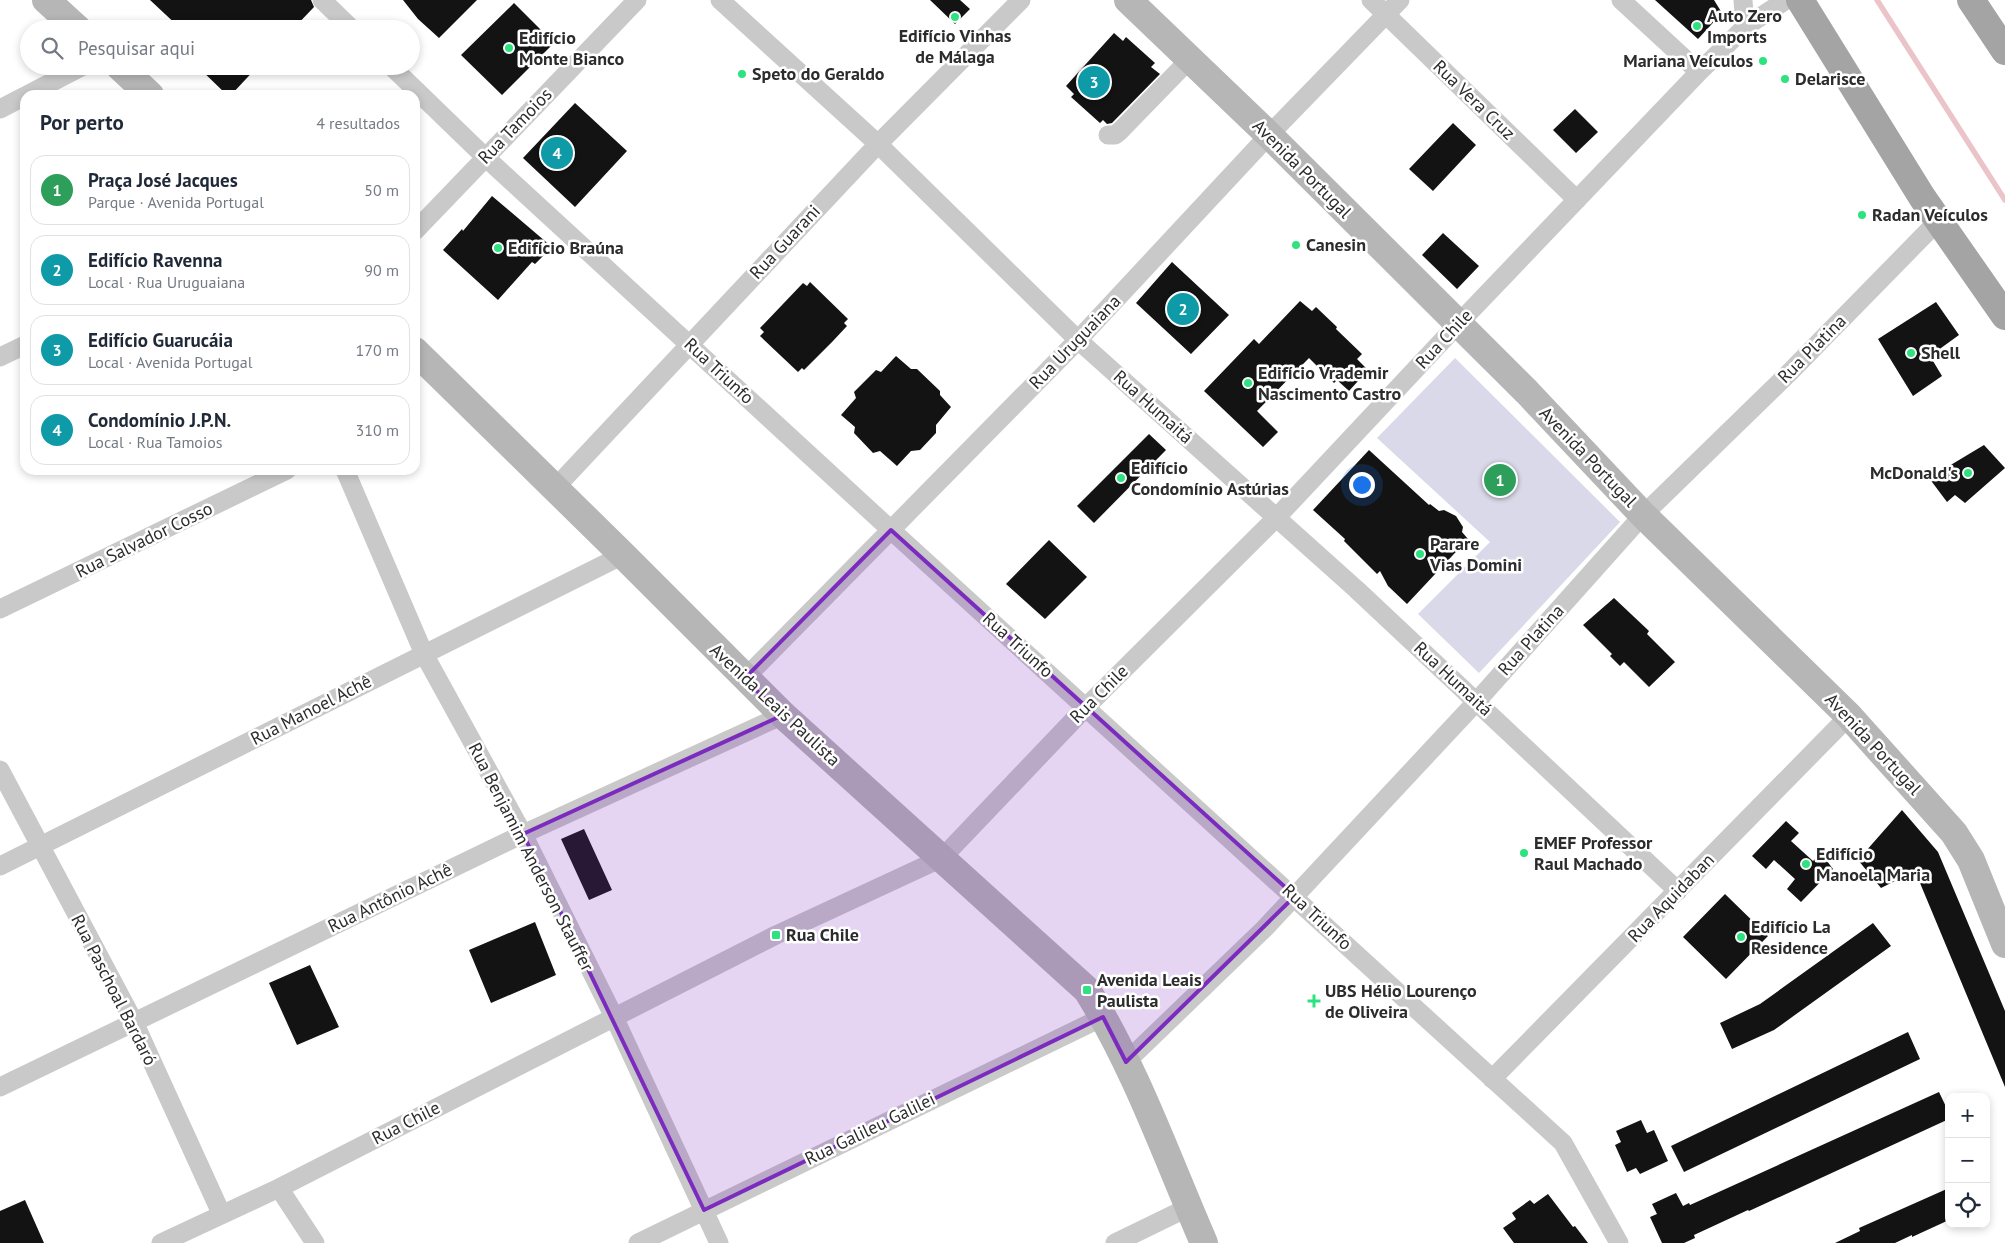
<!DOCTYPE html>
<html lang="pt">
<head>
<meta charset="utf-8">
<style>
  :root { --surface:#fff; --page:#f2f2f3; --text:#1f2937; --muted:#747a83; --line:#e0e1e3; --accent:#267c58 }
  body { margin:0; font-family:"PT Sans",sans-serif; background:var(--page); color:var(--text) }
  .controls { position:absolute; right:15px; bottom:15px; display:grid; overflow:hidden; border-radius:10px; box-shadow:0 2px 8px #0003 }
  .controls button { width:45px; height:45px; display:grid; place-items:center; padding:0; border:0; border-bottom:1px solid var(--line); background:var(--surface); color:var(--text); font:25px sans-serif }
  .you { position:absolute; left:1361px; top:484px; width:18px; height:18px; margin:-12px; border:4px solid #fff; border-radius:50%; background:#1a73e8; box-shadow:0 0 0 8px #1a73e833 }
  .badge { display:grid; place-items:center; width:32px; height:32px; border-radius:50%; background:var(--accent); color:#fff; font-size:16px; font-weight:700 }
  .pin { position:absolute; translate:-50% -50%; border:2px solid #fff; box-shadow:0 1px 5px #0006 }
  .list { margin:0; padding:0; list-style:none }
  h2 { display:flex; justify-content:space-between; align-items:center; height:65px; margin:0; padding:0 20px; font-size:21px }
  h2 small { font-size:16px; font-weight:400; color:var(--muted) }
  .list li { display:grid; grid-template-columns:32px 1fr auto; gap:15px; align-items:center; box-sizing:border-box; height:70px; margin:0 10px 10px; padding:0 10px; border:1px solid var(--line); border-radius:15px }
  .list b { display:block; font-size:19px; white-space:nowrap }
  .list p { margin:0; font-size:16px; white-space:nowrap; color:var(--muted) }
  .list em { font-size:16px; font-style:normal; color:var(--muted) }
  .icon { flex:none; width:28px; height:28px; fill:none; stroke:currentColor; stroke-width:2; stroke-linecap:round; stroke-linejoin:round }
  .map { position:relative; flex:none; width:2005px; height:1243px; overflow:hidden }
  .search { position:absolute; background:var(--surface); box-shadow:0 2px 8px #0003; left:20px; top:20px; width:400px; height:55px; display:flex; align-items:center; gap:12px; box-sizing:border-box; padding:0 18px; border-radius:28px; color:var(--muted); font-size:19px }
  .panel { position:absolute; background:var(--surface); box-shadow:0 2px 8px #0003; left:20px; top:90px; width:400px; height:385px; border-radius:15px }
  .map>svg:first-child { display:block }
  .green { fill:#d9d9e9 }
  .lines { fill:none; stroke-linecap:round; stroke-linejoin:round }
  .stream { stroke:#eac4c8; stroke-width:5.5 }
  .building { fill:#131313 }
  .street { stroke:#c9c9c9; stroke-width:19 }
  .secondary { stroke:#b6b6b6; stroke-width:28 }
  .primary { stroke:#a4a4a4; stroke-width:28 }
  .marked { fill:#7b2cbf; fill-opacity:0.2; stroke:#7b2cbf; stroke-width:4; stroke-linejoin:round }
  .poi-dot { fill:#2ee280; stroke:#fff; stroke-width:2 }
  .labels { text-anchor:middle; stroke-width:5; stroke-linejoin:round; paint-order:stroke }
  .poi-label { font-size:18px; font-weight:bold; fill:#2c2c2c; stroke:#fff; text-anchor:start }
  .street-label { font-size:18px; fill:#2c2c2c; stroke:#fff }
</style>
</head>
<body>
<div class="map">
<svg width="2005" height="1243" viewBox="0 0 2005 1243">
  <rect width="100%" height="100%" fill="#fff"/>
  <!-- green -->
  <path class="green" d="M1455,358l165,164 -141,151 -61,-59 72,-72 -113,-104z"/>
  <g class="lines">
    <!-- stream -->
    <path class="stream" d="M1877,0l128,200"/>
  </g>
  <!-- building -->
  <path class="building" d="M150,0h161l3,7 -21,22h-112z
    M403,0h74l-38,38 -21,-19z
    M930,0h30l10,9 -15,15z
    M1655,0h59l8,13 -24,26z
    M514,3l40,40 -52,52 -41,-40z
    M1114,33l9,8 3,-4 29,26 -4,4 9,7 -48,49 -5,1 -4,-4 -3,3 -29,-26 3,-3 -8,-8z
    M197,66h61l-27,29h-4z
    M575,103l52,48 -52,56 -52,-49z
    M1575,109l23,23 -22,21 -23,-23z
    M1453,123l23,22 -43,46 -24,-22z
    M492,196l60,51 -17,17 -3,-2 -34,38 -55,-50 19,-21 1,2z
    M1443,233l36,33 -22,23 -35,-34z
    M1172,262l57,53 -38,39 -55,-51z
    M810,282l38,37 -4,4 3,3 -15,16 -28,28 -2,-2 -4,4 -38,-36 4,-4 -4,-4 43,-45 4,3z
    M1300,301l12,10 4,-4 21,20 -1,2 26,25 -5,5 11,11 -19,21 -12,-11 -3,3 -25,-25 -52,53 21,21 -15,15 -59,-56 50,-52 5,5z
    M1936,302l23,33 -29,21 12,20 -29,20 -35,-57z
    M896,356l15,13h6l23,22v4l11,12 -15,18v8l-16,17 -9,1 -14,15 -17,-15 -7,2 -19,-20 1,-6 -14,-12 15,-17 -2,-6 22,-22 5,2z
    M1149,434l17,16 -72,73 -17,-17z
    M1984,445l21,23 -40,35 -10,-8 -8,7 -18,-24z
    M1369,450l60,55 1,-1 9,7 5,-1 12,6 7,11 -1,5 6,7 -61,65 -19,-18 -8,-15 -3,3 -33,-33 1,-2 -32,-29z
    M1049,540l38,37 -42,42 -39,-35z
    M1614,598l35,33 -2,3 28,28 -26,25 -25,-25 -4,4 -10,-10 2,-2 -29,-29z
    M1902,810l36,42 67,159v76l-90,-216 -34,17 -23,-28z
    M1786,821l13,12 -8,8 22,20 8,-8 12,16 -32,33 -14,-13 8,-10 -21,-19 -8,9 -14,-13z
    M584,829l28,61 -23,10 -28,-61z
    M1725,894l43,42 -42,43 -43,-42z
    M535,922l21,53 -65,28 -22,-53z
    M1873,923l18,23 -117,84 -42,19 -12,-26 40,-19z
    M310,965l29,62 -42,18 -28,-62z
    M1908,1032l12,27 -236,113 -13,-26z
    M1939,1092l10,21v6l-200,92 -1,-1 -54,25 1,3 -11,5h-22l-12,-26 7,-3 -5,-10 24,-11 7,13 6,-3 1,2z
    M1641,1120l6,13 7,-3 14,31 -28,13 -4,-6 -9,4 -12,-27 6,-3 -5,-11z
    M1949,1188v32l-37,17v-2l-17,8h-60l25,-12 -1,-3z
    M1548,1194l25,33 2,-1 13,17h-74l-11,-15 13,-9 -4,-6 18,-13 4,4z
    M25,1200l19,43h-44v-32z"/>
  <g class="lines">
    <!-- street -->
    <path class="street" d="M322,0l30,29
      M720,0l158,144 200,196 278,249 322,302
      M1371,0l206,200
      M1621,0l78,72
      M1743,0l2,27
      M391,66l94,91 406,373 672,613 56,100
      M27,95l56,-29
      M0,109l25,-13
      M1108,135h7l5,-4 70,-72
      M415,231l222,-231
      M0,357l25,-12
      M345,470l79,184 99,180 91,183 105,226
      M555,488l323,-344 143,-144
      M0,609l287,-139
      M744,679l334,-339 191,-205 131,-135
      M0,770l134,252 87,191
      M0,866l623,-311
      M1126,1062l139,-134 212,-227 166,-186 145,-141 150,-153
      M1492,1079l357,-363
      M0,1087l523,-253 260,-119
      M279,1188l36,55
      M161,1243l118,-55 497,-253 166,-77 144,-151 191,-190 181,-193 241,-252 46,-45 41,-27
      M638,1243l465,-226
      M1115,1243l74,-36"/>
    <!-- secondary -->
    <path class="secondary" d="M46,0l32,29
      M1128,0l141,135 258,257 116,123 206,201 105,117 17,27 34,84
      M119,66l31,29
      M415,351l208,204 160,160 304,275c49,79 80,168 117,253"/>
    <!-- primary -->
    <path class="primary" d="M1800,0l122,197 83,119
      M1971,0l34,51"/>
  </g>
  <!-- marked area -->
  <path class="marked" d="M891,530l404,366 -169,166 -23,-45 -399,193 -181,-376 260,-119 -39,-36z"/>
  <!-- markers -->
  <g class="poi-dot">
    <circle cx="955" cy="17" r="5"/>
    <circle cx="1697" cy="26" r="5"/>
    <circle cx="509" cy="48" r="5"/>
    <circle cx="1763" cy="61" r="5"/>
    <circle cx="742" cy="74" r="5"/>
    <circle cx="1785" cy="79" r="5"/>
    <circle cx="1862" cy="215" r="5"/>
    <circle cx="1296" cy="245" r="5"/>
    <circle cx="498" cy="248" r="5"/>
    <circle cx="1911" cy="353" r="5"/>
    <circle cx="1248" cy="383" r="5"/>
    <circle cx="1968" cy="473" r="5"/>
    <circle cx="1121" cy="478" r="5"/>
    <circle cx="1420" cy="554" r="5"/>
    <circle cx="1524" cy="853" r="5"/>
    <circle cx="1806" cy="864" r="5"/>
    <rect x="771" y="930" width="10" height="10" rx="2.5"/>
    <circle cx="1741" cy="937" r="5"/>
    <rect x="1082" y="985" width="10" height="10" rx="2.5"/>
    <path d="M1311.5 993.5h5v5h5v5h-5v5h-5v-5h-5v-5h5z"/>
  </g>
  <g class="labels">
    <!-- poi labels -->
    <g class="poi-label">
      <text x="1707" y="22">Auto Zero<tspan x="1707" dy="21">Imports</tspan></text>
      <text x="955" y="42" text-anchor="middle">Edifício Vinhas<tspan x="955" dy="21">de Málaga</tspan></text>
      <text x="519" y="44">Edifício<tspan x="519" dy="21">Monte Bianco</tspan></text>
      <text x="1753" y="67" text-anchor="end">Mariana Veículos</text>
      <text x="752" y="80">Speto do Geraldo</text>
      <text x="1795" y="85">Delarisce</text>
      <text x="1872" y="221">Radan Veículos</text>
      <text x="1306" y="251">Canesin</text>
      <text x="508" y="254">Edifício Braúna</text>
      <text x="1921" y="359">Shell</text>
      <text x="1258" y="379">Edifício Vrademir<tspan x="1258" dy="21">Nascimento Castro</tspan></text>
      <text x="1131" y="474">Edifício<tspan x="1131" dy="21">Condomínio Astúrias</tspan></text>
      <text x="1958" y="479" text-anchor="end">McDonald's</text>
      <text x="1430" y="550">Parare<tspan x="1430" dy="21">Vias Domini</tspan></text>
      <text x="1534" y="849">EMEF Professor<tspan x="1534" dy="21">Raul Machado</tspan></text>
      <text x="1816" y="860">Edifício<tspan x="1816" dy="21">Manoela Maria</tspan></text>
      <text x="1751" y="933">Edifício La<tspan x="1751" dy="21">Residence</tspan></text>
      <text x="786" y="941">Rua Chile</text>
      <text x="1097" y="986">Avenida Leais<tspan x="1097" dy="21">Paulista</tspan></text>
      <text x="1325" y="997">UBS Hélio Lourenço<tspan x="1325" dy="21">de Oliveira</tspan></text>
    </g>
    <!-- street labels -->
    <g class="street-label">
      <text transform="translate(1474 100) rotate(44)" y="6">Rua Vera Cruz</text>
      <text transform="translate(515 126) rotate(-46)" y="6">Rua Tamoios</text>
      <text transform="translate(1302 169) rotate(45)" y="6">Avenida Portugal</text>
      <text transform="translate(785 242) rotate(-47)" y="6">Rua Guarani</text>
      <text transform="translate(1444 339) rotate(-47)" y="6">Rua Chile</text>
      <text transform="translate(1075 342) rotate(-46)" y="6">Rua Uruguaiana</text>
      <text transform="translate(1812 349) rotate(-45)" y="6">Rua Platina</text>
      <text transform="translate(719 371) rotate(43)" y="6">Rua Triunfo</text>
      <text transform="translate(1153 407) rotate(42)" y="6">Rua Humaitá</text>
      <text transform="translate(1588 457) rotate(46)" y="6">Avenida Portugal</text>
      <text transform="translate(144 540) rotate(-26)" y="6">Rua Salvador Cosso</text>
      <text transform="translate(1531 640) rotate(-48)" y="6">Rua Platina</text>
      <text transform="translate(1018 645) rotate(42)" y="6">Rua Triunfo</text>
      <text transform="translate(1453 679) rotate(43)" y="6">Rua Humaitá</text>
      <text transform="translate(1099 694) rotate(-45)" y="6">Rua Chile</text>
      <text transform="translate(775 705) rotate(43)" y="6">Avenida Leais Paulista</text>
      <text transform="translate(311 710) rotate(-27)" y="6">Rua Manoel Achê</text>
      <text transform="translate(1873 744) rotate(47)" y="6">Avenida Portugal</text>
      <text transform="translate(531 857) rotate(63)" y="6">Rua Benjamim Anderson Stauffer</text>
      <text transform="translate(390 898) rotate(-26)" y="6">Rua Antônio Achê</text>
      <text transform="translate(1671 898) rotate(-46)" y="6">Rua Aquidaban</text>
      <text transform="translate(1317 917) rotate(43)" y="6">Rua Triunfo</text>
      <text transform="translate(114 990) rotate(63)" y="6">Rua Paschoal Bardaró</text>
      <text transform="translate(406 1123) rotate(-27)" y="6">Rua Chile</text>
      <text transform="translate(870 1129) rotate(-26)" y="6">Rua Galileu Galilei</text>
    </g>
  </g>
</svg>
<div class="controls">
<button>+</button>
<button>−</button>
<button><svg class="icon" aria-label="locate" viewBox="0 0 24 24"><circle cx="12" cy="12" r="6"/><path d="M12 2v4M12 18v4M2 12h4M18 12h4"/></svg></button>
</div>
<div class="you"></div>
<div class="pin badge" style="left:1500px;top:480px;background:#2e9e5b">1</div>
<div class="pin badge" style="left:1183px;top:309px;background:#0f9aa8">2</div>
<div class="pin badge" style="left:1094px;top:82px;background:#0f9aa8">3</div>
<div class="pin badge" style="left:557px;top:153px;background:#0f9aa8">4</div>
<div class="search"><svg class="icon" aria-label="search" viewBox="0 0 24 24"><circle cx="10" cy="10" r="6"/><path d="M15 15l6 6"/></svg>Pesquisar aqui</div>
<section class="panel">
<h2>Por perto<small>4 resultados</small></h2>
<ul class="list">
<li><span class="badge" style="background:#2e9e5b">1</span><div><b>Praça José Jacques</b><p>Parque · Avenida Portugal</p></div><em>50 m</em></li>
<li><span class="badge" style="background:#0f9aa8">2</span><div><b>Edifício Ravenna</b><p>Local · Rua Uruguaiana</p></div><em>90 m</em></li>
<li><span class="badge" style="background:#0f9aa8">3</span><div><b>Edifício Guarucáia</b><p>Local · Avenida Portugal</p></div><em>170 m</em></li>
<li><span class="badge" style="background:#0f9aa8">4</span><div><b>Condomínio J.P.N.</b><p>Local · Rua Tamoios</p></div><em>310 m</em></li>
</ul>
</section>
</div>
</body>
</html>
